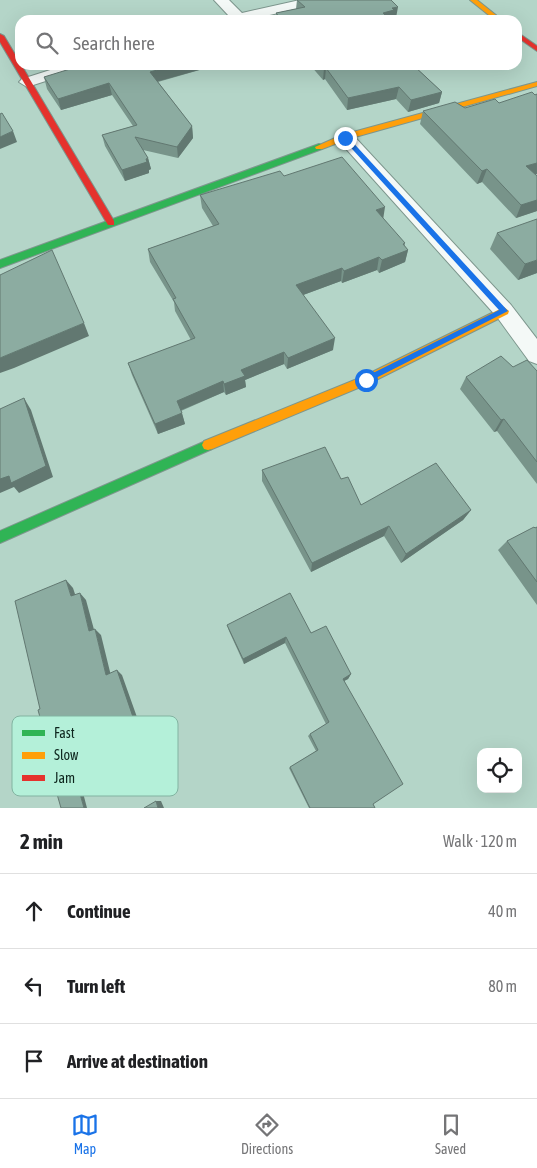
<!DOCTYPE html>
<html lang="en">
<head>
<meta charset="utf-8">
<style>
  :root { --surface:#fff; --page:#f6f6f6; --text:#202124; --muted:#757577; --line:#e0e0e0; --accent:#1a73e8 }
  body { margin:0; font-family:"Asap Condensed",sans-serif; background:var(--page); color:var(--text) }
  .controls { position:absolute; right:15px; bottom:15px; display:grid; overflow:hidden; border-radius:10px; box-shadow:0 5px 20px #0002 }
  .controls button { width:45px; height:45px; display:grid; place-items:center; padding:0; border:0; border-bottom:1px solid var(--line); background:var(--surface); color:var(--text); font:25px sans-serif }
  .stop { position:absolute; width:15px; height:15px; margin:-11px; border:4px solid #1a73e8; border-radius:50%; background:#fff }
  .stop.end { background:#1a73e8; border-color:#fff; box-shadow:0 1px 5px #0008 }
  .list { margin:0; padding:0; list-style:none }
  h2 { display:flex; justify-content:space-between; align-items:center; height:65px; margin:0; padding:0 20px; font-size:21px }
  h2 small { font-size:16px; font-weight:400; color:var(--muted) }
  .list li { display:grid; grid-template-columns:32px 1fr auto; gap:15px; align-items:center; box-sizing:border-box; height:75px; padding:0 20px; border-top:1px solid var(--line) }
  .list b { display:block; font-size:19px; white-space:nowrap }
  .list em { font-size:16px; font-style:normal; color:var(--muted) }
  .icon { flex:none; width:28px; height:28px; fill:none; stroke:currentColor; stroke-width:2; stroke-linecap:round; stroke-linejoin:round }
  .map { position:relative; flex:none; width:537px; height:808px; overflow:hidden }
  .search { position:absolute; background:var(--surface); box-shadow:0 5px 20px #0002; left:15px; right:15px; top:15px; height:55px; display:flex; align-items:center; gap:12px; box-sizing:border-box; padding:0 18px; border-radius:15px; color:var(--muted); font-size:19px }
  .sheet { height:290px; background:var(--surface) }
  nav { display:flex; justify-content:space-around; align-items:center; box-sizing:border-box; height:70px; border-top:1px solid var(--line); background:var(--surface); font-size:14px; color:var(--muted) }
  nav a { display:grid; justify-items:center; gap:2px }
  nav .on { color:var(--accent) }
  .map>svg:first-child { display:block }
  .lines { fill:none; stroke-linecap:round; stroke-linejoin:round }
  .street-casing { stroke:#7d968d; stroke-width:2 }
  .fast-casing { stroke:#7d968d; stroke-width:2 }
  .slow-casing { stroke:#7d968d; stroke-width:2 }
  .jam-casing { stroke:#7d968d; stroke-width:2 }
  .street { fill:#f4f9f7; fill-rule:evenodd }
  .fast { fill:#30b455; fill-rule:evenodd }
  .slow { fill:#ff9f0a; fill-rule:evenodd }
  .jam { fill:#e5322d; fill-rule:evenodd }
  .wall { fill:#78948a }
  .shaded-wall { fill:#627871 }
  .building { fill:#8caca1; stroke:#627871 }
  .route { fill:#1a73e8 }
  .key { fill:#b4f0d9; stroke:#82b3a1; stroke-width:1 }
  .key-label { font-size:14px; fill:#0d251d }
</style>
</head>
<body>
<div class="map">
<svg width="537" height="808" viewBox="0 0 537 808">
  <rect width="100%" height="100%" fill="#b4d5c8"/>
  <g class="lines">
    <!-- street casing -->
    <g class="street-casing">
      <path id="street" d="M214,0h15l13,13 58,-13h25l-2,3 -76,17h-26l8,-4z
        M66,65h22l-2,3 -59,19 -8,-5 3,-3z
        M345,132l6,1 160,172 26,34v25l-8,-3 -32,-44 -158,-176 -2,-4 2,-4z"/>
    </g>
    <!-- fast casing -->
    <g class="fast-casing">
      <path id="fast" d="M319,144l3,1v4l-322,119v-8z
        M208,440l4,1 2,4 -2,4 -212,94v-12z"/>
    </g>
    <!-- slow casing -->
    <g class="slow-casing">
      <path id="slow" d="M470,0h7l25,20h-7z
        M537,82v4l-189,53 -26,10h-6l-1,-2 27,-12z
        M504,307l5,4 -1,3 -138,69 -158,66 -4,1 -4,-1 -2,-4 2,-4 158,-64z"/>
    </g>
    <!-- jam casing -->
    <g class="jam-casing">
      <path id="jam" d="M517,32l20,14v5l-20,-14z
        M0,34l4,2 110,185v4h-6l-108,-183z"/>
    </g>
    <!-- street -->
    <use href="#street" class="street"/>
    <!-- fast -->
    <use href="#fast" class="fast"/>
    <!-- slow -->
    <use href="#slow" class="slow"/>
    <!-- jam -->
    <use href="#jam" class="jam"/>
  </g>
  <!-- wall -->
  <path class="wall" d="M297,0l99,18 -3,1v1h-117v-7l20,-4z
    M217,65l-59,17 34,44 1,12 -15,20 -35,-8 5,8 3,11 -2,1v3l-24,8 -20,-35 -3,-11 31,-9 -21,-31 -51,15 -14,-21 -3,-12z
    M310,65h103l29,27 -3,11 -31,9 -12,-13 -49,11 -22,-31 -2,1z
    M537,94v80l-2,1 2,1v35l-21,7 -34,-36 -5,2 -57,-60 3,-13 42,-3 34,-5z
    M284,176l99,42 25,32 -3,12 -26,11 -2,-3 -35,13 -1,-2 -38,14 30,55 -46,19 -3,-5 -39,16 1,7 -20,8 -2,-3 -43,19 4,13 -27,10 -26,-59 -4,-12 63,-23 -16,-29 -1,-9 -24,-40 -2,-13 65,-23 -11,-18 -2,-13z
    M497,233l40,40 -19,7 -28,-31z
    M537,371v113l-40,-53 -3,1 -34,-43 6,-12z
    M262,470l79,9 20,26 110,5 -8,10 -62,43 -17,-27 -73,36 -49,-91z
    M537,527v78l-39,-55 9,-9z
    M227,625l84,8 40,41 -3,5 -4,2 29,123 2,4h-66l-20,-40 27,-17 -8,-15 2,-2 16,-10 -41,-81 -41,21 -15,-33z"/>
  <!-- shaded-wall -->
  <path class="shaded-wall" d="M398,7l-2,11 -3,1v1h-11l1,-7 9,-5z
    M175,65h42l-65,18 -2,-11z
    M324,68h2l-1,11 -2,1z
    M109,83l3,12 -51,15 -3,-11z
    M399,87l-3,12 -49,11 1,-12z
    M442,92l-3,11 -31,9 3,-12z
    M192,126l1,12 -15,20 -1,-11z
    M13,131l4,11 -17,7v-12z
    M148,158l3,11 -2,1v3l-24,8 -3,-11z
    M537,163v11l-16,5 5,-13z
    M487,169l-5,13 -5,2 5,-13z
    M537,200v11l-21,7 5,-13z
    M385,207l-2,13 -7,-10z
    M405,243l-2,8 5,-1 -3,12 -26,11 3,-13z
    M379,257l-2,13 -35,13 2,-12z
    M537,260v13l-19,7 7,-16z
    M342,268l-1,13 -46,17 1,-13z
    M84,323l5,13 -75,32 -14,5v-15z
    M335,338l-2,12 -46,19 1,-11z
    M284,352v12l-39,16 1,7 -20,8 -2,-11 17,-14z
    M223,381l1,11 -45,19 -2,-10z
    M24,398l7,12 22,67 -34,16 -5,-6 -14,6v-14z
    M182,413l3,11 -27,10 -3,-10z
    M504,419l-7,12 -3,1 7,-12z
    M471,510l-8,10 -62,43 5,-9z
    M389,526l-5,10 -73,36 1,-9z
    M66,580l7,8 5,15 -7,-7z
    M80,593l6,7 10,37 -7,-6z
    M95,629l6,6 11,45 -6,-5z
    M286,637l-1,6 -41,21 -1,-5z
    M117,670l5,5 16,45 -77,42 -9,-2z
    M351,674l-3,5 -8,4 3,-4z
    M73,769l4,1 10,38h-3z
    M156,801h5l3,7h-6z"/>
  <!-- building -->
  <path class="building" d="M297,0h94l7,7 -6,1 2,2 -11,3 7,7h-108l-6,-7 29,-6z
    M83,65h92l-25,7 42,54 -15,21 -42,-10 13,21 -2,1 1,3 -25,8 -20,-35 35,-10 -28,-42 -51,16 -14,-22z
    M321,65h92l29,27 -31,8 -12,-13 -51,11 -22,-30h-2z
    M532,92l3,3 2,-1v69l-11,3 11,10v24l-16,5 -34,-36 -5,2 -59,-60 32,-9 10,6 30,-9 4,4z
    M2,113l11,18 -13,6v-23z
    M342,157l43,50 -9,3 29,33 -2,1 5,6 -26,10 -3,-3 -35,14 -2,-3 -46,17 39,53 -47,20 -4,-6 -43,18 4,6 -21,8 -1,-3 -46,20 5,12 -27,11 -27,-61 67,-25 -22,-39 3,-1 -28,-49 71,-25 -19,-29 80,-24 4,5z
    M537,219v41l-12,4 -28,-31z
    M52,250l32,73 -84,35v-83z
    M501,356l12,11 14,-7 10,11v91l-33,-43 -3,1 -35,-43z
    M24,398l22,68 -35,17 -2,-7 -9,3v-70z
    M325,447l16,32 7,-2 13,28 75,-42 35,47 -65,44 -17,-28 -77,37 -50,-93z
    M534,527l1,1 2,-1v55l-30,-41z
    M66,580l5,16 9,-3 9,38 6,-2 11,46 11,-5 16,47 -81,43 -14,-50 2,-1 -25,-108z
    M290,593l21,40 15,-7 25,48 -8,5 60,105 -30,20 2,4h-65l-20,-41 28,-17 -8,-16 19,-12 -43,-85 -43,22 -16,-34z
    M73,769l11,39h-23l-8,-28z
    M156,801l2,7h-14z"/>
  <!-- route -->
  <path class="route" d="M343,136h4l161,175 -142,72 -3,-1v-4l136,-68 -156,-171z"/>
  <!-- legend -->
  <rect x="12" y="716" width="166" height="80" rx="8" class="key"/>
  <rect x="22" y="730" width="23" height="6" fill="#30b455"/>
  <rect x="22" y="752" width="23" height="7" fill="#ff9f0a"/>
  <rect x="22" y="775" width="23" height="6" fill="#e5322d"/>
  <g class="key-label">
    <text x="54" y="738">Fast</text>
    <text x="54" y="760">Slow</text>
    <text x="54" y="783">Jam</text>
  </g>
</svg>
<div class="controls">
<button><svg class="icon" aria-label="locate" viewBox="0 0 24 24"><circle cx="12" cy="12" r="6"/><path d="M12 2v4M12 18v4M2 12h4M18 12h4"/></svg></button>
</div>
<div class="stop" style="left:366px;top:380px"></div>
<div class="stop end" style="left:345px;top:138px"></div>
<div class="search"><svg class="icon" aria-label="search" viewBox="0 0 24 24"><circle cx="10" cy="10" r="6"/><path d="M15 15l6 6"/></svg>Search here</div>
</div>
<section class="sheet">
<h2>2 min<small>Walk · 120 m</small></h2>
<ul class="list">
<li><svg class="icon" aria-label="ahead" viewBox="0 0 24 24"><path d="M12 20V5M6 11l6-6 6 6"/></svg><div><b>Continue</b></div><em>40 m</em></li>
<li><svg class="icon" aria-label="left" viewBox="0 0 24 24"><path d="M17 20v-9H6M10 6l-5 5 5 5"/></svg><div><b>Turn left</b></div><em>80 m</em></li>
<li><svg class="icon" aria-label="arrive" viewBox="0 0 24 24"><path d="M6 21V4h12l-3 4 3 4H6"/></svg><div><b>Arrive at destination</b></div></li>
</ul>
</section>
<nav>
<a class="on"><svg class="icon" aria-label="map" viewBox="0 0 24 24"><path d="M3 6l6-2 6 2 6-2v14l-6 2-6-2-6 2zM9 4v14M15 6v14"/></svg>Map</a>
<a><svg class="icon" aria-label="directions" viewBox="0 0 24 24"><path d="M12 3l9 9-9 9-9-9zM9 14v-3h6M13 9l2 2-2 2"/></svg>Directions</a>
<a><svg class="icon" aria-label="saved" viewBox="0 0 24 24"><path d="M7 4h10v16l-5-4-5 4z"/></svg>Saved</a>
</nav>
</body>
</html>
